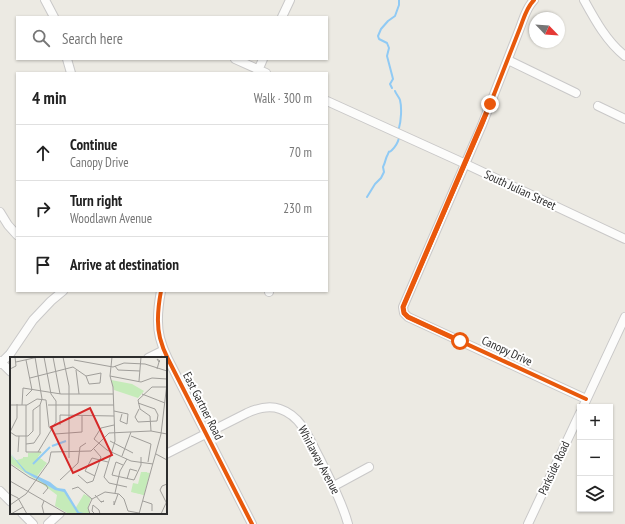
<!DOCTYPE html>
<html lang="en">
<head>
<meta charset="utf-8">
<style>
  :root { --surface:#fff; --page:#f2f2f2; --text:#222; --muted:#767676; --line:#e0e0e0 }
  body { margin:0; font-family:"PT Sans Narrow",sans-serif; background:var(--page); color:var(--text) }
  .controls { position:absolute; right:12px; bottom:12px; display:grid; overflow:hidden; border-radius:0px; box-shadow:0 1px 3px #0004 }
  .controls button { width:36px; height:36px; display:grid; place-items:center; padding:0; border:0; border-bottom:1px solid var(--line); background:var(--surface); color:var(--text); font:20px sans-serif }
  .compass { position:absolute; left:529px; top:12px; width:36px; height:36px; border-radius:50%; background:var(--surface); box-shadow:0 1px 3px #0004; rotate:115deg }
  .stop { position:absolute; width:12px; height:12px; margin:-9px; border:3px solid #ea580c; border-radius:50%; background:#fff }
  .stop.end { background:#ea580c; border-color:#fff; box-shadow:0 1px 4px #0008 }
  .list { margin:0; padding:0; list-style:none }
  h2 { display:flex; justify-content:space-between; align-items:center; height:52px; margin:0; padding:0 16px; font-size:17px }
  h2 small { font-size:13px; font-weight:400; color:var(--muted) }
  .list li { display:grid; grid-template-columns:26px 1fr auto; gap:12px; align-items:center; box-sizing:border-box; height:56px; padding:0 16px; border-top:1px solid var(--line) }
  .list b { display:block; font-size:15px; white-space:nowrap }
  .list p { margin:0; font-size:13px; white-space:nowrap; color:var(--muted) }
  .list em { font-size:13px; font-style:normal; color:var(--muted) }
  .icon { flex:none; width:22px; height:22px; fill:none; stroke:currentColor; stroke-width:2; stroke-linecap:round; stroke-linejoin:round }
  .map { position:relative; flex:none; width:625px; height:524px; overflow:hidden }
  .search { position:absolute; background:var(--surface); box-shadow:0 1px 3px #0004; left:16px; top:16px; width:312px; height:44px; display:flex; align-items:center; gap:10px; box-sizing:border-box; padding:0 14px; border-radius:0px; color:var(--muted); font-size:15px }
  .panel { position:absolute; background:var(--surface); box-shadow:0 1px 3px #0004; left:16px; top:72px; width:312px; height:220px; border-radius:0px }
  .map>svg:first-child { display:block }
  .lines { fill:none; stroke-linecap:round; stroke-linejoin:round }
  .stream { stroke:#90caf4; stroke-width:2 }
  .minor-casing { stroke:#c9c8c8; stroke-width:10 }
  .minor { stroke:#fcfcfb; stroke-width:8 }
  .cycleway-casing { stroke:#fff; stroke-width:6 }
  .cycleway { stroke:#e8590c; stroke-width:4 }
  .route { stroke:#ea580c; stroke-width:5 }
  .labels { text-anchor:middle; stroke-width:4; stroke-linejoin:round; paint-order:stroke }
  .street-label { font-size:12px; fill:#2d2d2d; stroke:#fff }
  .inset-river { fill:none; stroke:#90caf4; stroke-width:2 }
  .inset-road { fill:none; stroke:#a09e9a; stroke-width:1 }
  .view { fill:#d62828; fill-opacity:0.15; stroke:#d62828; stroke-width:2 }
  .inset-edge { fill:none; stroke:#2d2d2d; stroke-width:2 }
</style>
</head>
<body>
<div class="map">
<svg width="625" height="524" viewBox="0 0 625 524">
  <rect width="100%" height="100%" fill="#eceae3"/>
  <g class="lines">
    <!-- stream -->
    <path class="stream" d="M392,88l-2,-4 3,-5 -1,-4 -5,-19 2,-8 -2,-5 -8,-4 -1,-3 3,-7 7,-8 7,-5 4,-11v-5
      M395,91c1,3 4,6 5,9 2,8 1,21 -1,28
      M367,197l8,-13 6,-6 3,-6 -1,-5c3,-6 2,-8 5,-13 2,-5 0,0 4,-4 3,-3 6,-8 7,-12"/>
    <!-- minor casing -->
    <g class="minor-casing">
      <path id="minor" d="M45,0l9,17
        M534,0c-8,8 -10,18 -14,28l-38,97 -79,182 1,6 4,4 178,82
        M584,0c11,20 23,42 41,56
        M282,17l8,-17
        M67,59l4,14
        M235,59l31,14
        M508,60l68,33
        M257,73l6,-14
        M327,101l130,59 168,79
        M598,106l27,13
        M0,212l8,13 9,10
        M161,291c-3,16 -5,32 -1,47 2,8 5,15 8,21l84,165
        M269,292v-1
        M148,358l16,-8
        M0,361l11,11
        M0,364l10,-10 23,-34 18,-19 12,-10
        M583,407l42,-90
        M166,454l81,-41c11,-5 22,-8 33,-4 9,3 17,10 22,17 7,10 12,22 18,33 10,21 22,42 28,65
        M334,486l35,-19
        M0,491l11,11
        M22,513l11,11
        M48,524l12,-11
        M528,524l52,-111"/>
    </g>
    <!-- minor -->
    <use href="#minor" class="minor"/>
    <!-- cycleway casing -->
    <g class="cycleway-casing">
      <path id="cycleway" d="M534,0c-8,8 -10,18 -14,28l-38,97 -79,182 1,6 4,4 178,82
        M161,291c-3,16 -5,32 -1,47 2,8 5,15 8,21l84,165"/>
    </g>
    <!-- cycleway -->
    <use href="#cycleway" class="cycleway"/>
  </g>
  <g class="lines">
    <!-- route -->
    <path class="route" d="M460,341l-52,-24 -4,-4 -1,-6 87,-203"/>
  </g>
  <g class="labels">
    <!-- street labels -->
    <g class="street-label">
      <text transform="translate(520 190) rotate(25)" y="4">South Julian Street</text>
      <text transform="translate(507 351) rotate(25)" y="4">Canopy Drive</text>
      <text transform="translate(203 406) rotate(63)" y="4">East Gartner Road</text>
      <text transform="translate(319 460) rotate(62)" y="4">Whirlaway Avenue</text>
      <text transform="translate(554 468) rotate(-65)" y="4">Parkside Road</text>
    </g>
  </g>
  <!-- overview -->
  <g transform="translate(10 357)">
    <rect width="157" height="157" fill="#eceae3"/>
    <path d="M101,23l21,4 12,7 -6,7 -24,-8zM32,95l-4,5 9,6 -12,16 -25,-16v-9l5,6h8v-3h5v-4zM131,115h6l-3,23 -13,-3 2,-9 5,1zM29,120l28,16 8,16 9,-15 7,4 -3,10 2,6h-21l-14,-8 2,-11 -20,-15z" fill="#c5ebb9"/>
    <path d="M24,98l9,5v3l-9,2 -3,4 7,6 -12,-4 -9,-11zM134,115l6,1 -6,22 -11,-3h6z" fill="#c5ebb9"/>
    <path d="M0,96l16,18 24,11 7,6 8,1 14,23 9,2 -11,-1 -13,-21 -9,-2 -30,-18z" fill="#90caf4"/>
    <path class="inset-river" d="M42,89l14,-5M23,107l17,-17"/>
    <path class="inset-road" d="M43,0l7,37M53,0l6,29v72M102,0l-2,19 3,11 2,54 -11,36 5,6 18,4M16,3l6,30 -6,6M64,3l39,7 11,-4 21,1 22,7M6,5l22,-5M105,9l3,4 22,1M0,12l6,-3 -1,-9M147,12l2,-7 -2,-3 3,2 -1,1M66,13l3,24M100,19l31,6 11,-4 15,1M20,21l43,-11 13,9 15,-3 -1,10 -11,1 -3,-8M129,24l2,-24M132,37l23,9M128,46l17,6 3,6 -1,6 -19,1 -3,-5 4,-8M0,48h17l10,-6 9,1 3,27 6,7 27,-2v-16M12,48l1,-17 38,6h52M16,48v47h15M38,48h66M104,54l14,3 -1,10 -7,-3 2,-7M50,68v-10l54,1M104,68l-13,3 -7,11 13,11 24,11 22,3M141,74l-1,-15 -10,-7 -2,-9 14,-13h15M0,75l6,4h12l5,-5v-21l7,-5 2,-6 -7,-42M0,75l7,-14v-14M121,79l20,8 -3,18M100,84l23,12M16,87l8,-1 6,-9v-29M8,95l1,-16M28,95l18,-30v-21l-5,-7 -7,-37M146,97l11,6M112,99l9,-24M0,107l19,13 17,8 2,3 -5,6M113,108l-7,-3 -4,13 22,5 7,-15v-8M68,118l9,8 6,-2 8,-24 -7,-8M85,119l-10,-5 7,-13 16,4M117,122l3,-10 7,2M50,123l18,-17 2,-16 6,-4M0,124l57,33M157,127l-5,2 -2,4 7,14M62,132l6,-2 14,12M105,136l5,-22 7,-12M0,137l8,4 9,16M85,138l6,7 3,-1 -3,1M104,144v4l4,-11M133,144l9,3v7M0,148l16,-11 23,-32 2,-10 40,-1 18,-18 42,-2 16,3M1,157l12,-7M34,157l-2,-8 2,-5M80,157l-2,-6 4,-9 13,-7 14,2 5,5 4,12 11,2M85,157l-3,-3 1,-6 6,5 1,4M129,157l22,-80 6,-51M151,157l6,-13"/>
    <path class="view" d="M80,51l22,47 -39,18 -22,-46z"/>
    <rect width="157" height="157" class="inset-edge"/>
  </g>
</svg>
<div class="controls">
<button>+</button>
<button>−</button>
<button><svg class="icon" aria-label="layers" viewBox="0 0 24 24"><path d="M12 4l9 5-9 5-9-5zM3 14l9 5 9-5"/></svg></button>
</div>
<svg class="compass" viewBox="-18 -18 36 36"><path d="M0-13l5 13h-10z" fill="#e53935"/><path d="M0 13l5-13h-10z" fill="#767676"/></svg>
<div class="stop" style="left:460px;top:341px"></div>
<div class="stop end" style="left:490px;top:104px"></div>
<div class="search"><svg class="icon" aria-label="search" viewBox="0 0 24 24"><circle cx="10" cy="10" r="6"/><path d="M15 15l6 6"/></svg>Search here</div>
<section class="panel">
<h2>4 min<small>Walk · 300 m</small></h2>
<ul class="list">
<li><svg class="icon" aria-label="ahead" viewBox="0 0 24 24"><path d="M12 20V5M6 11l6-6 6 6"/></svg><div><b>Continue</b><p>Canopy Drive</p></div><em>70 m</em></li>
<li><svg class="icon" aria-label="right" viewBox="0 0 24 24"><path d="M7 20v-9h11M14 6l5 5-5 5"/></svg><div><b>Turn right</b><p>Woodlawn Avenue</p></div><em>230 m</em></li>
<li><svg class="icon" aria-label="arrive" viewBox="0 0 24 24"><path d="M6 21V4h12l-3 4 3 4H6"/></svg><div><b>Arrive at destination</b></div></li>
</ul>
</section>
</div>
</body>
</html>
